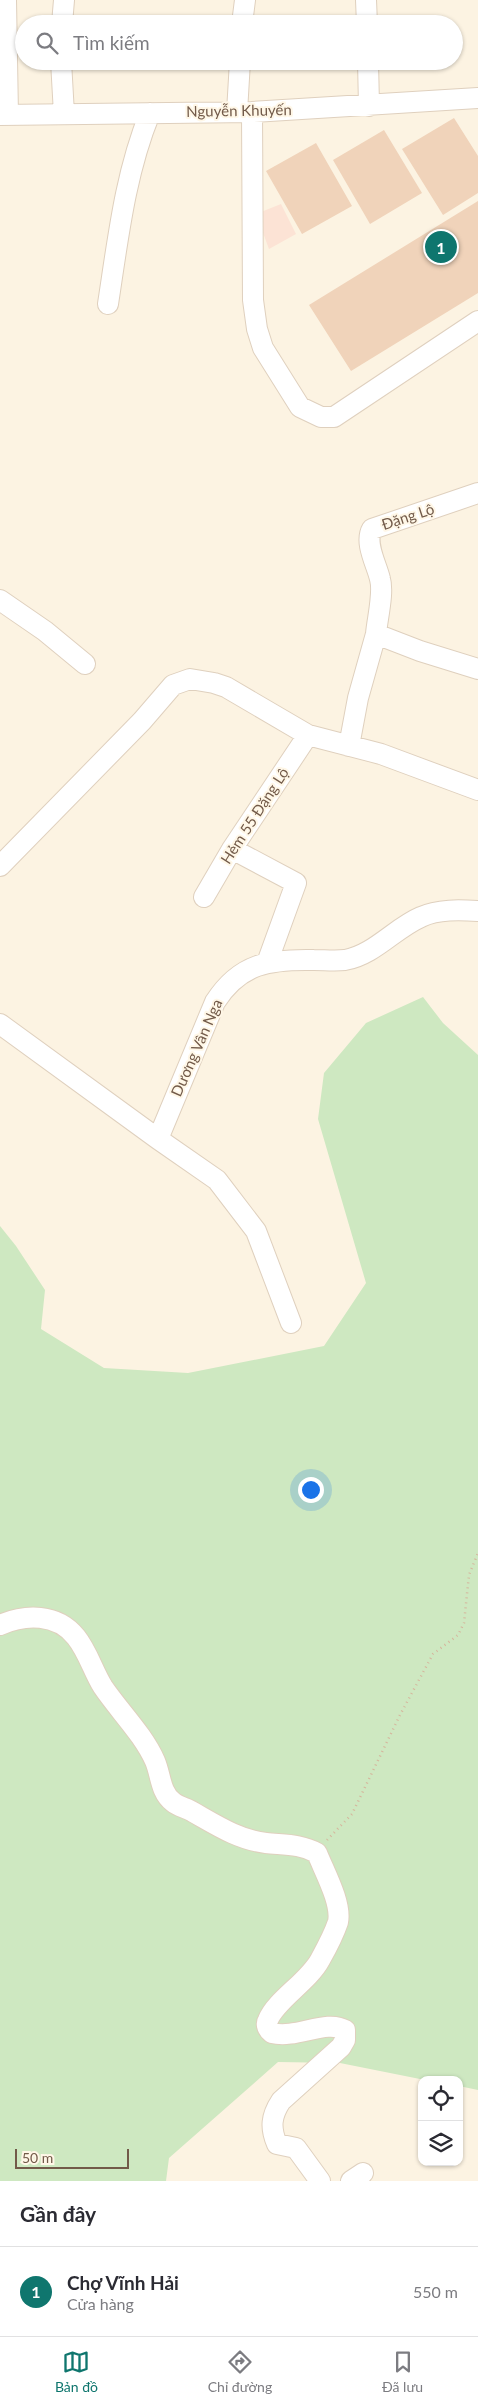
<!DOCTYPE html>
<html lang="vi">
<head>
<meta charset="utf-8">
<style>
  :root { --surface:#fff; --page:#f7f7f7; --text:#2b2b33; --muted:#7c7c81; --line:#e1e1e2; --accent:#0f766e }
  body { margin:0; font-family:Lato,sans-serif; background:var(--page); color:var(--text) }
  .controls { position:absolute; right:15px; bottom:15px; display:grid; overflow:hidden; border-radius:10px; box-shadow:0 1px 4px #0004 }
  .controls button { width:45px; height:45px; display:grid; place-items:center; padding:0; border:0; border-bottom:1px solid var(--line); background:var(--surface); color:var(--text); font:25px sans-serif }
  .scale { position:absolute; left:15px; bottom:12px; width:114px; box-sizing:border-box; padding-left:5px; border:2px solid #725a49; border-top:0; font-size:14px; line-height:18px; white-space:nowrap; color:#725a49; -webkit-text-stroke:4px #fff7e7; paint-order:stroke }
  .you { position:absolute; left:310px; top:1489px; width:18px; height:18px; margin:-12px; border:4px solid #fff; border-radius:50%; background:#1a73e8; box-shadow:0 0 0 8px #1a73e833 }
  .badge { display:grid; place-items:center; width:32px; height:32px; border-radius:50%; background:var(--accent); color:#fff; font-size:16px; font-weight:700 }
  .pin { position:absolute; translate:-50% -50%; border:2px solid #fff; box-shadow:0 1px 5px #0006 }
  .list { margin:0; padding:0; list-style:none }
  h2 { display:flex; justify-content:space-between; align-items:center; height:65px; margin:0; padding:0 20px; font-size:21px }
  h2 small { font-size:16px; font-weight:400; color:var(--muted) }
  .list li { display:grid; grid-template-columns:32px 1fr auto; gap:15px; align-items:center; box-sizing:border-box; height:90px; padding:0 20px; border-top:1px solid var(--line) }
  .list b { display:block; font-size:19px; white-space:nowrap }
  .list p { margin:0; font-size:16px; white-space:nowrap; color:var(--muted) }
  .list em { font-size:16px; font-style:normal; color:var(--muted) }
  .icon { flex:none; width:28px; height:28px; fill:none; stroke:currentColor; stroke-width:2; stroke-linecap:round; stroke-linejoin:round }
  .map { position:relative; flex:none; width:478px; height:2181px; overflow:hidden }
  .search { position:absolute; background:var(--surface); box-shadow:0 1px 4px #0004; left:15px; right:15px; top:15px; height:55px; display:flex; align-items:center; gap:12px; box-sizing:border-box; padding:0 18px; border-radius:28px; color:var(--muted); font-size:19px }
  .sheet { height:155px; background:var(--surface) }
  nav { display:flex; justify-content:space-around; align-items:center; box-sizing:border-box; height:70px; border-top:1px solid var(--line); background:var(--surface); font-size:14px; color:var(--muted) }
  nav a { display:grid; justify-items:center; gap:2px }
  nav .on { color:var(--accent) }
  .map>svg:first-child { display:block }
  .commercial { fill:#fce3d5 }
  .green { fill:#cee8c1 }
  .building { fill:#f0d3ba }
  .lines { fill:none; stroke-linecap:round; stroke-linejoin:round }
  .minor-casing { stroke:#dfd0be; stroke-width:22 }
  .path { stroke:#d5b69d; stroke-width:2.5; stroke-dasharray:1 4; stroke-linecap:butt }
  .minor { stroke:#fff; stroke-width:20 }
  .labels { text-anchor:middle; stroke-width:4; stroke-linejoin:round; paint-order:stroke }
  .street-label { font-size:15px; fill:#725a49; stroke:#fff7e7 }
</style>
</head>
<body>
<div class="map">
<svg width="478" height="2181" viewBox="0 0 478 2181">
  <rect width="100%" height="100%" fill="#fcf3e2"/>
  <!-- commercial -->
  <path class="commercial" d="M281,204l15,30 -27,15 -13,-35z"/>
  <!-- green -->
  <path class="green" d="M423,997l20,26 35,32v1035l-19,-4v-6h-34l-85,-17 -62,-1 -109,96 -3,23h-166v-955l16,20 29,44 -4,39 63,39 84,5 136,-27 42,-63 -48,-164 6,-46 42,-50z"/>
  <!-- building -->
  <path class="building" d="M454,118l24,38v37l-35,22 -41,-66z
    M384,130l38,63 -52,31 -37,-64z
    M316,143l36,63 -50,28 -36,-63z
    M478,201v92l-127,78 -42,-66z"/>
  <g class="lines">
    <!-- minor casing -->
    <g class="minor-casing">
      <path id="minor" d="M6,0l2,115
        M366,0l1,24
        M62,24l2,-24
        M242,24l3,-24
        M61,61l3,53
        M368,61l1,45
        M237,112l3,-51
        M252,112l1,188 4,29 6,19 37,59 21,10h13l144,-96
        M0,115l252,-3 226,-14
        M108,304c10,-65 17,-130 42,-191
        M478,493l-106,36c-8,14 5,36 8,50 4,14 -3,41 -4,55l44,17 58,18
        M0,600l45,31 40,33
        M349,746l9,-48 18,-64
        M232,849l64,34 -29,80
        M0,866l142,-145 31,-36 17,-6 24,4 12,4 82,48 73,19 97,36
        M204,897l28,-48 76,-114
        M0,1024l158,115 59,41 39,51 35,92
        M158,1139l57,-137c25,-39 55,-43 99,-42 10,0 21,1 31,0 29,-5 50,-32 76,-43 17,-8 39,-7 57,-6
        M0,1625c25,-11 57,-12 76,12 12,15 17,34 27,50 17,25 40,47 52,74 6,14 5,31 18,41 6,5 14,6 20,10 23,13 46,28 73,31 18,2 35,1 51,10 7,18 25,50 21,69 -3,9 -13,29 -18,38 -12,22 -44,40 -52,60 -3,5 0,10 4,13 25,6 54,-14 73,-3v10l-4,7 -60,54c-10,15 -11,27 -4,43l19,4 24,33
        M351,2181l12,-8"/>
    </g>
    <!-- path -->
    <path class="path" d="M327,1840l25,-26 48,-99 33,-61 25,-19 6,-12 5,-48 9,-22"/>
    <!-- minor -->
    <use href="#minor" class="minor"/>
  </g>
  <g class="labels">
    <!-- street labels -->
    <g class="street-label">
      <text transform="translate(239 111) rotate(-1)" y="5">Nguyễn Khuyến</text>
      <text transform="translate(408 517) rotate(-18)" y="5">Đặng Lộ</text>
      <text transform="translate(255 816) rotate(-57)" y="5">Hẻm 55 Đặng Lộ</text>
      <text transform="translate(197 1048) rotate(-66)" y="5">Dương Vân Nga</text>
    </g>
  </g>
</svg>
<div class="controls">
<button><svg class="icon" aria-label="locate" viewBox="0 0 24 24"><circle cx="12" cy="12" r="6"/><path d="M12 2v4M12 18v4M2 12h4M18 12h4"/></svg></button>
<button><svg class="icon" aria-label="layers" viewBox="0 0 24 24"><path d="M12 4l9 5-9 5-9-5zM3 14l9 5 9-5"/></svg></button>
</div>
<div class="scale">50 m</div>
<div class="you"></div>
<div class="pin badge" style="left:441px;top:247px">1</div>
<div class="search"><svg class="icon" aria-label="search" viewBox="0 0 24 24"><circle cx="10" cy="10" r="6"/><path d="M15 15l6 6"/></svg>Tìm kiếm</div>
</div>
<section class="sheet">
<h2>Gần đây<small></small></h2>
<ul class="list">
<li><span class="badge">1</span><div><b>Chợ Vĩnh Hải</b><p>Cửa hàng</p></div><em>550 m</em></li>
</ul>
</section>
<nav>
<a class="on"><svg class="icon" aria-label="map" viewBox="0 0 24 24"><path d="M3 6l6-2 6 2 6-2v14l-6 2-6-2-6 2zM9 4v14M15 6v14"/></svg>Bản đồ</a>
<a><svg class="icon" aria-label="directions" viewBox="0 0 24 24"><path d="M12 3l9 9-9 9-9-9zM9 14v-3h6M13 9l2 2-2 2"/></svg>Chỉ đường</a>
<a><svg class="icon" aria-label="saved" viewBox="0 0 24 24"><path d="M7 4h10v16l-5-4-5 4z"/></svg>Đã lưu</a>
</nav>
</body>
</html>
